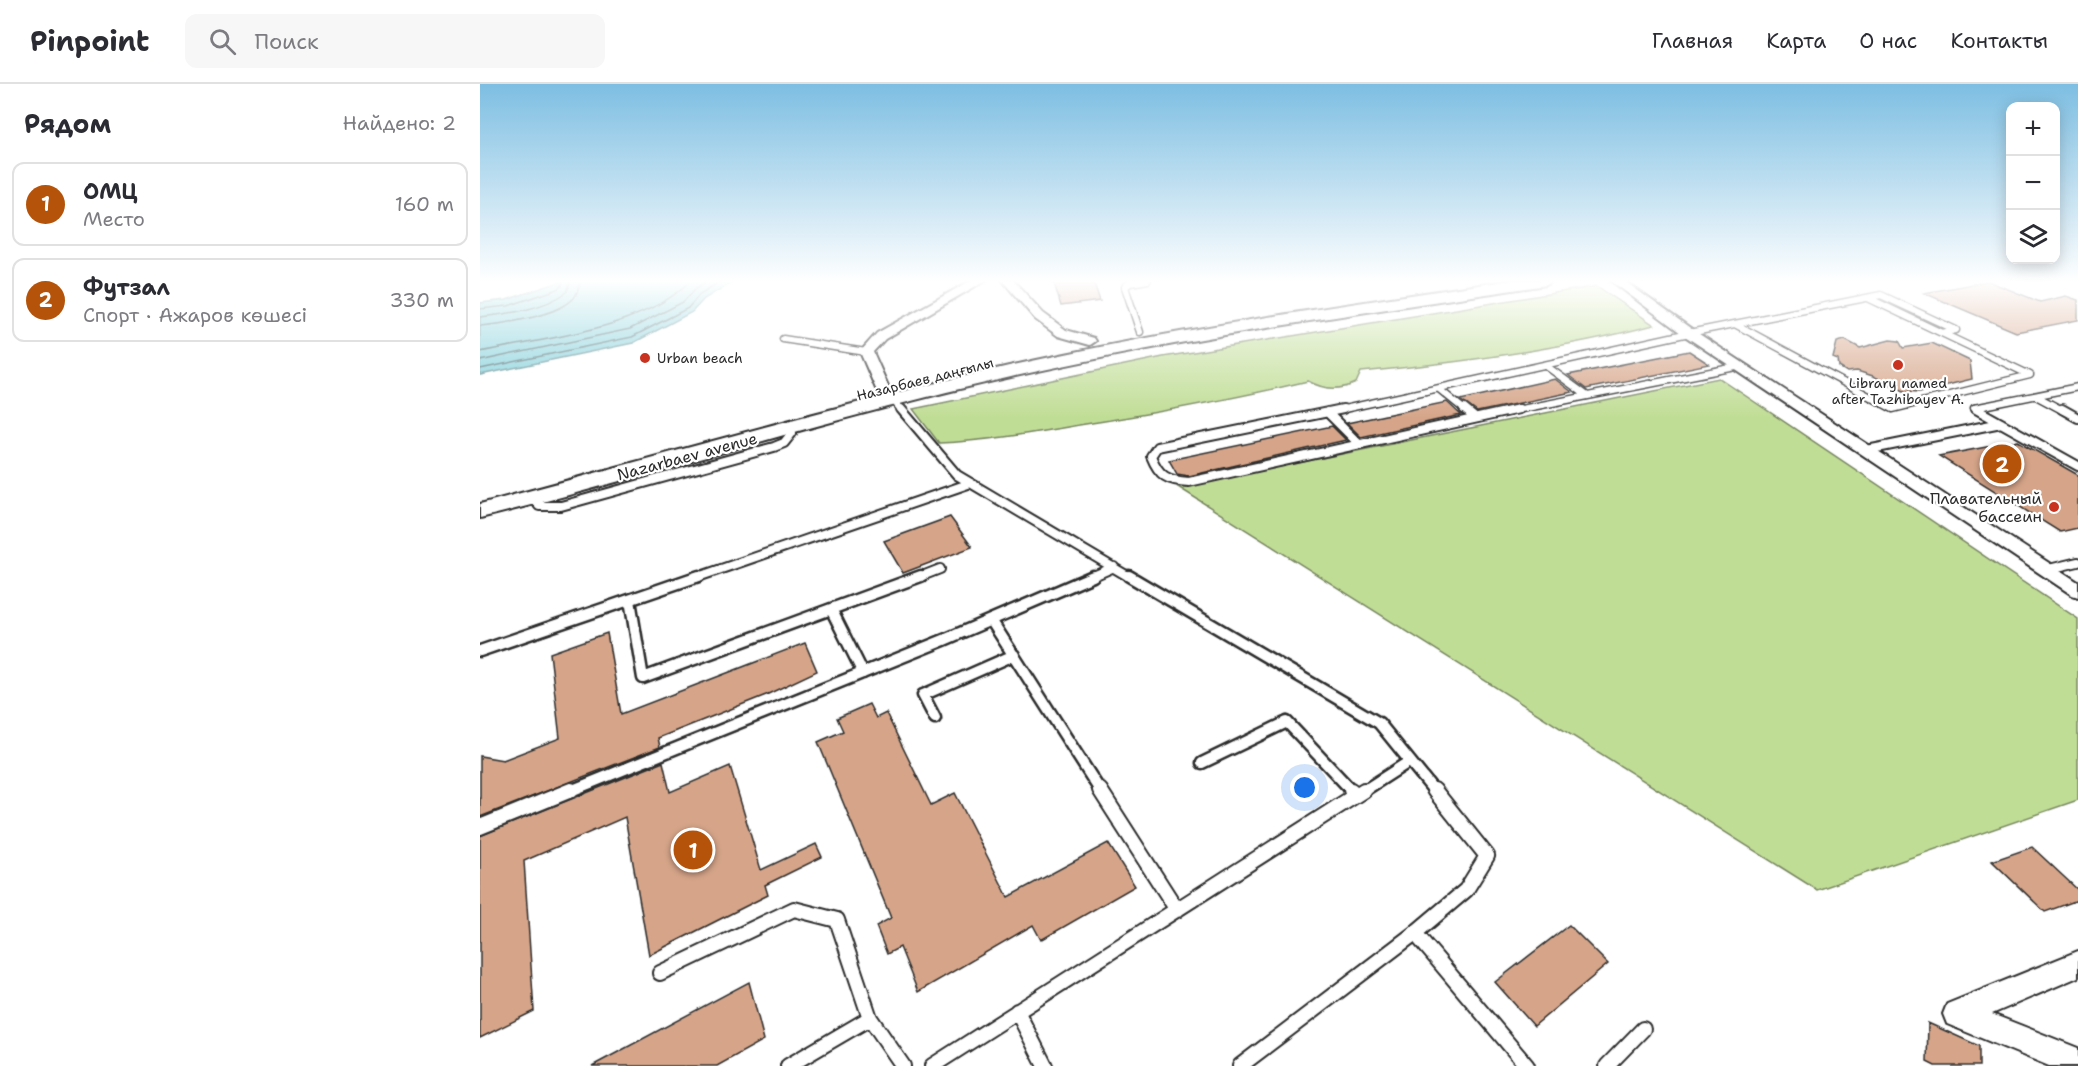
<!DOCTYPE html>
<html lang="ru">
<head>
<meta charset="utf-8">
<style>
  :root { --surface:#fff; --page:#f7f7f7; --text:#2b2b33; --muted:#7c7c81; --line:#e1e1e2; --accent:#b45309 }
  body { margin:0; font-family:"Shantell Sans",sans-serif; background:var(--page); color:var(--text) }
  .controls { position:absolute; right:18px; top:18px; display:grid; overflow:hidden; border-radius:12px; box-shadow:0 3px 15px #0003 }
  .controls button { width:54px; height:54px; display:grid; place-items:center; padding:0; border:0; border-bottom:2px solid var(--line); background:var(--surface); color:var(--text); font:30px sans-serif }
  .you { position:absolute; left:825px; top:704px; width:21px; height:21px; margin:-15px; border:4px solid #fff; border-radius:50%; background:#1a73e8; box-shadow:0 0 0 9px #1a73e833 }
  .badge { display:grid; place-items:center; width:39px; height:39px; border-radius:50%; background:var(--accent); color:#fff; font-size:20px; font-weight:700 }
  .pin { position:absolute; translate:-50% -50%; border:3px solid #fff; box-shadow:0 2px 6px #0006 }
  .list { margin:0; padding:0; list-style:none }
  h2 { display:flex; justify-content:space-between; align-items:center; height:78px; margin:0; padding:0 24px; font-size:26px }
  h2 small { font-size:20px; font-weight:400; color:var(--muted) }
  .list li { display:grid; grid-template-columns:39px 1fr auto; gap:18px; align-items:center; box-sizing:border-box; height:84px; margin:0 12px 12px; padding:0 12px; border:2px solid var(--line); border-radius:12px }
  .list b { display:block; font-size:22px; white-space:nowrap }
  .list p { margin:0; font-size:20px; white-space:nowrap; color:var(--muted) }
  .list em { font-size:20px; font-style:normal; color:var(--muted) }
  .icon { flex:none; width:33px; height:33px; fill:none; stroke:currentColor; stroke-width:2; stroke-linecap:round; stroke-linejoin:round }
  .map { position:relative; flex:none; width:1598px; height:982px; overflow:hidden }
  header { display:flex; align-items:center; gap:36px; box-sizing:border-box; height:84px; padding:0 30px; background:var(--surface); border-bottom:2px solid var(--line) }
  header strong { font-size:28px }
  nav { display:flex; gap:33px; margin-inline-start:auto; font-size:21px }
  .search { width:420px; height:54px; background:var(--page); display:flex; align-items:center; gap:15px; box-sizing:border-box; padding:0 21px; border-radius:12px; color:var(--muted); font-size:22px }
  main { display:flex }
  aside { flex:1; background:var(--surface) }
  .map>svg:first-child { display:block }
  .green { fill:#c0dd95; stroke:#768460; stroke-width:1.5 }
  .water { fill:#7eced9; stroke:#5d8d93; stroke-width:1.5 }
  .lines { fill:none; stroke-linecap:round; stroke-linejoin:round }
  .shore { stroke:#4c6c71; stroke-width:1.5 }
  .building { fill:#d6a589; stroke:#2b2b2b; stroke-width:1.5 }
  .lane-far3-casing { stroke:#2b2b2b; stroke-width:9 }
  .lane-far2-casing { stroke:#2b2b2b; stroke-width:12 }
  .lane-far1-casing { stroke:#2b2b2b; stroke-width:15 }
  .lane-casing { stroke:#2b2b2b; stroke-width:18 }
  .street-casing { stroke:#2b2b2b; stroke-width:4 }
  .secondary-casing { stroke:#2b2b2b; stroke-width:4 }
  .lane-far3 { stroke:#fff; stroke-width:6 }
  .lane-far2 { stroke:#fff; stroke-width:8 }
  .lane-far1 { stroke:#fff; stroke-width:10 }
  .lane { stroke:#fff; stroke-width:14 }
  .street { fill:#fff; fill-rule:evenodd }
  .secondary { fill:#fff; fill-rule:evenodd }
  .poi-dot { fill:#c8321e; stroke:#fff; stroke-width:2 }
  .labels { text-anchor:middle; stroke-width:4.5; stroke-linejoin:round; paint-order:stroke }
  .far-poi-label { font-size:14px; fill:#2b2b2b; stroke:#fff; text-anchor:start }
  .far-street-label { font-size:14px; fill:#2b2b2b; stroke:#fff }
  .street-label { font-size:16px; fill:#2b2b2b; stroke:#fff }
  .poi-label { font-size:16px; fill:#2b2b2b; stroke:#fff; text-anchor:end }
</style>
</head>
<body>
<header>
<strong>Pinpoint</strong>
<div class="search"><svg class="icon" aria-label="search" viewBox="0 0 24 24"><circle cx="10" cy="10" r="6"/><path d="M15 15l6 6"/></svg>Поиск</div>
<nav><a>Главная</a><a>Карта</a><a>О нас</a><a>Контакты</a></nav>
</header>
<main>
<aside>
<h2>Рядом<small>Найдено: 2</small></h2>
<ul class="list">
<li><span class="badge">1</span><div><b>ОМЦ</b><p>Место</p></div><em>160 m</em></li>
<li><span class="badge">2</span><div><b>Футзал</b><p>Спорт · Ажаров көшесі</p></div><em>330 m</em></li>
</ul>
</aside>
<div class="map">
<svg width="1598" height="982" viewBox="0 0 1598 982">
  <rect width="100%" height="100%" fill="#fff"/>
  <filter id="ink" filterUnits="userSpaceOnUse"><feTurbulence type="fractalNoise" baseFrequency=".0167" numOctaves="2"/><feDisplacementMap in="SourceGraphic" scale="12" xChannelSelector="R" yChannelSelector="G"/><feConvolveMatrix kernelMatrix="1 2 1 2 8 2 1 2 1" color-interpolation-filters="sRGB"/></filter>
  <g filter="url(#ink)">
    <!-- green -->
    <path class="green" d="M1117,202l57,39c-96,25 -195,38 -293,47l-5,11c-17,8 -32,7 -48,-2 -76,18 -152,32 -229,44 -47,8 -92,16 -140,18l-26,-34 250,-52z
      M1239,294l359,241v181l-261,90 -639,-403z"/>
    <!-- water -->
    <path class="water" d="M85,196h170l-31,19 -12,13 -59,31 -153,32v-72l26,-3z"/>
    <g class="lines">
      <!-- shore -->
      <path class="shore" d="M0,225l28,-3 50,-17 4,-3 1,-6
        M0,233c28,-3 64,-8 87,-25l4,-12
        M0,242c23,-2 78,-10 94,-28 4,-5 5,-12 6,-18
        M0,268c66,-14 163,-23 212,-72
        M0,277l150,-32 53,-27 12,-13 13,-9
        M0,285l152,-32 56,-29 12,-14 22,-14"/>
    </g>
    <!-- building -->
    <path class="building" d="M573,196h40l7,21 -39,5z
      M1508,197l52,21 26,-6 12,4v20l-62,12 -92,-39z
      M1365,256l15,8 30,-8 9,1 4,7 29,-5 38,18 2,18 -53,13 -15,-1 -31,-15 -16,-5 -10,1 -8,-5 -1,-7 -5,-2 4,-16z
      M1209,267l20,13 -123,25 -18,-14z
      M1075,295l17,13 -95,20 -17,-12z
      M967,318l14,13 -100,22 -14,-14z
      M852,342l14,14 -157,36 -12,-2 -8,-14z
      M1538,357l60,34v53l-18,4 -121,-76z
      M470,433l22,30 -69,26 -19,-32z
      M127,549l14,81 184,-71 12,28 -51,24 -108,43 2,9 -180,70v-61l23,4 57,-22 -10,-85z
      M389,620l7,14 10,-5 45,92 24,-12 53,104 100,-54 27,43 -94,54 -8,-15 -115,67 -18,-45 -13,7 -11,-28 15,-8 -73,-176 25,-11 -6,-13z
      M183,678l7,30 60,-26 31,104 55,-26 6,13 -57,28 3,10 -119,60 -24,-138 -101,44 10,150 -54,27v-202z
      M1552,763l46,43v10l-33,12 -53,-51z
      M1089,841l39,39 -74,62 -39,-44z
      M269,898l15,58 -47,26h-125z
      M1448,939l51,23v20h-44l-8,-4z"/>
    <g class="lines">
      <!-- lane-far3 casing -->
      <g class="lane-far3-casing">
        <path id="lane-far3" d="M653,196l-8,7 15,45
          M650,199l18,-3
          M1255,240l158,85 137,-34 -162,-77
          M303,255l83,13
          M1065,281l41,30
          M959,305l27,22
          M1556,312l28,15
          M413,316l9,11
          M855,327l354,-78 192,-38 75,35 -14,3
          M1031,327l230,-45
          M1499,327l-5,-3 104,-21"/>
      </g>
      <!-- lane-far2 casing -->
      <g class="lane-far2-casing">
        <path id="lane-far2" d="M421,325l56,66 174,103
          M863,325l-186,38 -6,9c8,20 16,25 38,26l330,-73
          M984,325l11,9
          M1496,325l102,57
          M1582,325l16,9
          M847,328l32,32
          M1387,366l134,-27
          M53,413l6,9h22l213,-59 10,-4 8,-10 -2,-4
          M1565,486l33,-8
          M215,494l276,-95
          M437,494l23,-9
          M609,494l25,-11"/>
      </g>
      <!-- lane-far1 casing -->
      <g class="lane-far1-casing">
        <path id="lane-far1" d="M649,492l250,147 56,69
          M150,516l13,78 278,-102
          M351,525l32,64
          M511,536l110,172
          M0,567l219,-75
          M455,634l-12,-23 91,-40
          M722,679l85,-41 66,70
          M88,708l376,-152 149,-64
          M882,708l48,-31"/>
      </g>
      <!-- lane casing -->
      <g class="lane-casing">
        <path id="lane" d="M620,706l77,120
          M871,706l5,5
          M0,743l91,-37
          M935,849l112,133
          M180,889l134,-64 43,11 33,98 33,48
          M537,927l28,55
          M308,982l82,-48
          M452,982l432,-276
          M760,982l175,-133 51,-43 21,-34 -53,-66
          M1127,982l36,-37"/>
      </g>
      <!-- street casing -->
      <g class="street-casing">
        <path id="street" d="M492,196h14l-101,59 -12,13 16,36 11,12 -2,3h-10l-12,-14 -16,-37 17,-19z
          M522,196h11l30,33 23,17 28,8 2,3 -6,4 -32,-9 -23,-17z
          M1130,196h13l70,50 385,252v15l-6,-2 -387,-259z
          M1598,867v26l-86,37 86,34v18h-29l-102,-42 -4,-10 4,-10z"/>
      </g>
      <!-- secondary casing -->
      <g class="secondary-casing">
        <path id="secondary" d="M1032,196h41l-7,5c-179,27 -358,52 -535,92 -179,40 -353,97 -531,141v-14c176,-47 352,-98 529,-138 166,-37 334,-61 503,-86z"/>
      </g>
      <!-- lane-far3 -->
      <use href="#lane-far3" class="lane-far3"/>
      <!-- lane-far2 -->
      <use href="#lane-far2" class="lane-far2"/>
      <!-- lane-far1 -->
      <use href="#lane-far1" class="lane-far1"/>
      <!-- lane -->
      <use href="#lane" class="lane"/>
      <!-- street -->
      <use href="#street" class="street"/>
      <!-- secondary -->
      <use href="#secondary" class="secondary"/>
    </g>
  </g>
  <!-- sky -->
  <linearGradient id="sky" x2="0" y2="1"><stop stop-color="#7dbee2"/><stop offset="0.59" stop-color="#fff"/><stop offset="1" stop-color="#fff" stop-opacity="0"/></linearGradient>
  <rect width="1598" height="334" fill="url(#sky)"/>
  <!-- markers -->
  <g class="poi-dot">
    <circle cx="165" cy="274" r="6"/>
    <circle cx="1418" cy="281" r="6"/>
    <circle cx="1574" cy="423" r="6"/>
  </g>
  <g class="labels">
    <!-- far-poi labels -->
    <g class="far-poi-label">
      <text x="177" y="279">Urban beach</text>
      <text x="1418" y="304" text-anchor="middle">Library named<tspan x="1418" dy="16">after Tazhibayev A.</tspan></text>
    </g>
    <!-- far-street labels -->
    <g class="far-street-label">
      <text transform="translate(445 295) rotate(-14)" y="5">Назарбаев даңғылы</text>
    </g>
    <!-- street labels -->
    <g class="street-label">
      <text transform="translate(207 372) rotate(-15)" y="6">Nazarbaev avenue</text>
    </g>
    <!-- poi labels -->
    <g class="poi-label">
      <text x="1562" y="420">Плавательный<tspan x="1562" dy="18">бассеин</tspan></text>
    </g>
  </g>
</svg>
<div class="controls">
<button>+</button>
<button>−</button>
<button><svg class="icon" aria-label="layers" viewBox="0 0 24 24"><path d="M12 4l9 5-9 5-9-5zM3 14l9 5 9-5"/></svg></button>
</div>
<div class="you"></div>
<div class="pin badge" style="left:213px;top:766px">1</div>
<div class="pin badge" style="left:1522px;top:380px">2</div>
</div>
</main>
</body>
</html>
